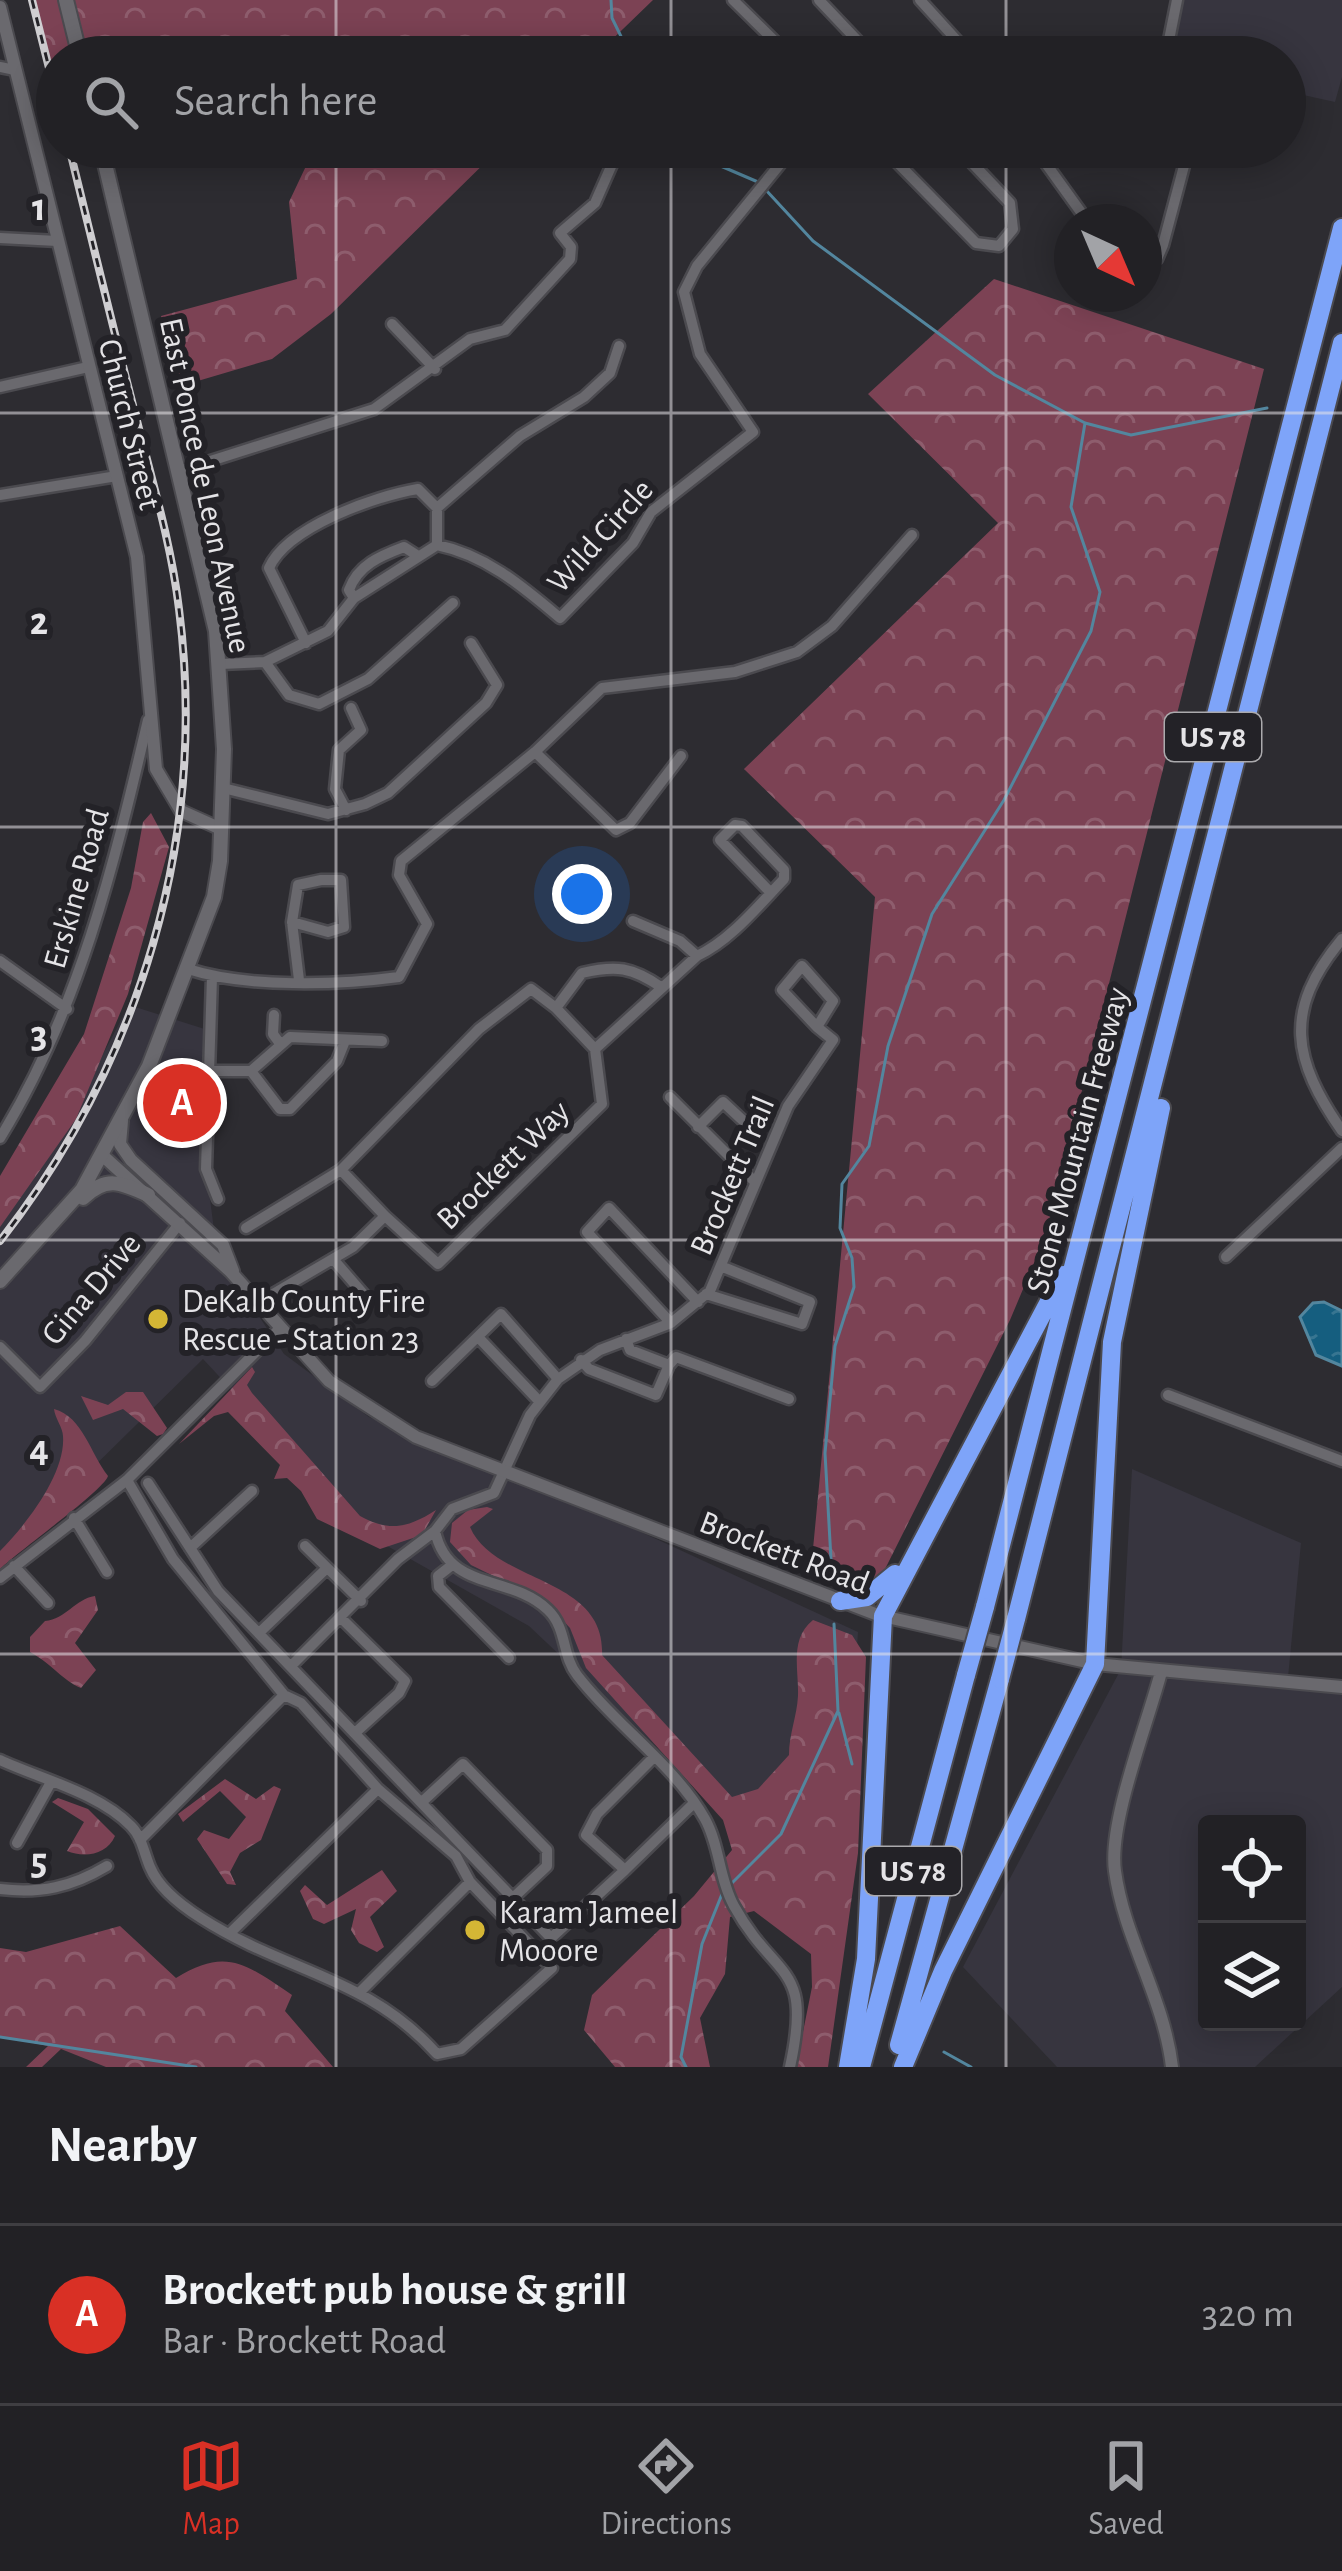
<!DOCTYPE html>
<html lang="en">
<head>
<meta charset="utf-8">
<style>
  :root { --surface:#222125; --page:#2a292d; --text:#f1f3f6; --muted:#a2a3a7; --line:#3f3e42; --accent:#d93025 }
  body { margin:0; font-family:"Alegreya Sans",sans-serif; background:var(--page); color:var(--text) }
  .controls { position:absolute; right:36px; bottom:36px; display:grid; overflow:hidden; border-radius:12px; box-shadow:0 6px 30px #0003 }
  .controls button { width:108px; height:108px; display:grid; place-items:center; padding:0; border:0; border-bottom:3px solid var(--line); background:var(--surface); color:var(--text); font:60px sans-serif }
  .compass { position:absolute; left:1054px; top:204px; width:108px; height:108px; border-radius:50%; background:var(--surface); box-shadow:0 6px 30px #0003; rotate:136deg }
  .you { position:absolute; left:582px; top:894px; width:42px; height:42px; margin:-30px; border:9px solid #fff; border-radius:50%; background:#1a73e8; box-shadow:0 0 0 18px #1a73e833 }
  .badge { display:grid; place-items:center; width:78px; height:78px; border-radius:50%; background:var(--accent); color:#fff; font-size:39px; font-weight:700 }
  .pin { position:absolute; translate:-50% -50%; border:6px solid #fff; box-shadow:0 3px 12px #0006 }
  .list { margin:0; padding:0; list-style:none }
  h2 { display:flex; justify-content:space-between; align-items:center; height:156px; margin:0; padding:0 48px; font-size:51px }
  h2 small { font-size:39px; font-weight:400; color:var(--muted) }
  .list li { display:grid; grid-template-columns:78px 1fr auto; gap:36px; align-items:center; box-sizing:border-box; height:180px; padding:0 48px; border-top:3px solid var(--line) }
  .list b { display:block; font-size:45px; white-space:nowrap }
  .list p { margin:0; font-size:39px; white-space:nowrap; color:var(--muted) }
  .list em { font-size:39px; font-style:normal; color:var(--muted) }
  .icon { flex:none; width:66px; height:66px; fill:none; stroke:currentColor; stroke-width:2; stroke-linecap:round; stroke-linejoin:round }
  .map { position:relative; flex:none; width:1342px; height:2067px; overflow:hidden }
  .search { position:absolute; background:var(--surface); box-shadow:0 6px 30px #0003; left:36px; right:36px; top:36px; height:132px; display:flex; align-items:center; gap:30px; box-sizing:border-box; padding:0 42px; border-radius:66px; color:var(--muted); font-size:45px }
  .sheet { height:336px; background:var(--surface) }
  nav { display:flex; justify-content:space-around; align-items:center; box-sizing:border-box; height:168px; border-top:3px solid var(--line); background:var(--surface); font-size:33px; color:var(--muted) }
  nav a { display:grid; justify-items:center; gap:6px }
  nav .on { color:var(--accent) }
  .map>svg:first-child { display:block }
  .built { fill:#37353f; fill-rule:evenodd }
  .forest { fill:url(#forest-crowns) }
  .water { fill:url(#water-ripples); stroke:#53869e; stroke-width:3 }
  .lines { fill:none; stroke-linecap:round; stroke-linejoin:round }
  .stream { stroke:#53869e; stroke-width:3 }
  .minor-casing { stroke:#4b4a4f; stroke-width:15 }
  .tertiary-casing { stroke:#4b4a4f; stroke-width:16 }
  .secondary-casing { stroke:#4b4a4f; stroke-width:18 }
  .motorway-casing { stroke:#4b4a4f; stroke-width:22 }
  .minor { stroke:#6a696e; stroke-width:10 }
  .tertiary { stroke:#6a696e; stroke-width:12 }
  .secondary { stroke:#6a696e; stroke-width:14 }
  .motorway { stroke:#7ea4f9; stroke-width:18 }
  .rail-casing { stroke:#cfced1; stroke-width:8 }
  .rail { stroke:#232227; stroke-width:3; stroke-dasharray:9; stroke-linecap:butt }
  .motorway-bridge-casing { stroke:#4b4a4f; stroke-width:22; stroke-linecap:butt }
  .motorway-bridge { stroke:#7ea4f9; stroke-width:18 }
  .grid { fill:none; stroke:#e5e4e7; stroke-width:3; stroke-opacity:0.55 }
  .poi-dot { fill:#d4b635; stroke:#232227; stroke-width:4.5 }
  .labels { text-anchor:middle; stroke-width:12; stroke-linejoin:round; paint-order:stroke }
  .shield { fill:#232227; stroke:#abaaad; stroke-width:3 }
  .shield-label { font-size:30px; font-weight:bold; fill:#e5e4e7 }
  .street-label { font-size:33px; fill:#e5e4e7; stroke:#232227 }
  .poi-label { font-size:33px; fill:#e5e4e7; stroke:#232227; text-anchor:start }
  .grid-label { font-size:39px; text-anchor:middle; font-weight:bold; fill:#e5e4e7; stroke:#232227; stroke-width:12; stroke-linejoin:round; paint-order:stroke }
</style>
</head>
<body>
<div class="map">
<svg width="1342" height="2067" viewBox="0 0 1342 2067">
  <defs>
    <pattern id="forest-crowns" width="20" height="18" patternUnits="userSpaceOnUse" patternTransform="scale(3)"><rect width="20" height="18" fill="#7c4254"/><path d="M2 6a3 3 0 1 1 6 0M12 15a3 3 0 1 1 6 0" fill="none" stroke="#8e5d6d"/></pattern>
    <pattern id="water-ripples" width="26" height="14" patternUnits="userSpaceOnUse" patternTransform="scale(3)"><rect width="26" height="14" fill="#155e7f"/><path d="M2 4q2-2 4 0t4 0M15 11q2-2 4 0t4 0" fill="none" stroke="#377591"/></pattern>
  </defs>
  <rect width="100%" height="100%" fill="#2d2c31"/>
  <!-- built -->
  <path class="built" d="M1182,0h160v77l-7,25 -50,-11v-34h-114z
    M129,1005l85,27 -11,113 14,108 67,101 85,63 233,97 256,118 -12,189 -117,-6 -200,-189 -163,-92 -163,-175 -203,200v-351l90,-129z
    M1132,1469l169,74 -14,145 55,3v296l-87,80h-198l-94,-100 158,-298zM1207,1824h90v198h-90z"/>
  <!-- forest -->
  <path class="forest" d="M29,0h624l-59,57h-537v55z
    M315,147h186l-170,167 -59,45 -98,29 -13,-72 136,-37 -8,-77z
    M994,279l270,90 -219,868 -35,83 -133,265 -66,-15 64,-673 -131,-128 254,-246 -130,-129z
    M151,813l18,34 -41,147 -52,125 -76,108v-51l84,-142 47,-146 12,-66z
    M252,1367l3,5 -8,13 5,8 108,123c29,16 48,12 76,-6l-14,25 -42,14 -63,-30 -16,-28 -14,-13 -13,1 6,-14 -52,-53 -14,4 -35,28z
    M126,1392h17l24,36 -4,6 -6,2 -34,-27 -30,11 -12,-24 27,9z
    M54,1409c29,8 36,44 54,67 -5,15 -87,73 -108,93v-18c25,-25 66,-77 63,-115 0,-8 -8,-18 -9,-27z
    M487,1507l6,2 -23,18c24,57 136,49 132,128l130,142 26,-8 31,-34c0,-21 8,-39 9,-59 1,-26 -9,-57 15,-76l39,15 14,22 -8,196 -30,214h-32l16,-80 -1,-33 -57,-43 -24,6 -5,57 -25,44 10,49h-95l-31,-37 8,-35 102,-99 38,-46 -9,-30 -137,-152 -16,-40 -25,-27 -74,-36 -21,-23 2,-19 16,-13z
    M95,1596l3,14 -23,33 21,27 -15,18c-19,-8 -29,-24 -51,-36v-15l15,-16c21,-2 30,-22 50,-25z
    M225,1779l31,20 18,-13 7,3 -20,51 -21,13 -10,19 6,13 -9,-1 -30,-45 7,-9 25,9 17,-22 -26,-26 -37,31 -5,-8z
    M58,1798l30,11 27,27c-8,19 -31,22 -48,15l17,-29 -32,-20z
    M382,1870l15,21 -27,26 14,30 -7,5 -18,-9 -8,-13 5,-21 -32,15 -11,-5 -13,-28 5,-6 22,20z
    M120,1926l56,52c51,-32 71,-13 116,17l-7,16 48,56h-227l-45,-18 -19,18h-16l22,-21 -48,-10v-88l26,4z"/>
  <!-- water -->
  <path class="water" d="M1324,1302l18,9v55l-26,-11 -16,-38 13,-14z"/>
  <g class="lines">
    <!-- stream -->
    <path class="stream" d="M611,0l1,18 19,39
      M700,147l16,17 42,18
      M765,189l48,52 182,134 90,48 46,12 136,-27
      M832,1577l-7,-124 10,-107 19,-59 -2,-29 -12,-30 2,-44 27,-38 19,-100 44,-132 72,-114 87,-169 9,-39 -29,-85 14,-84
      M839,1713l13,51
      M728,1887l53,-53 57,-123 -4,-87
      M0,2037l196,30
      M944,2052l27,15
      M686,2067l-5,-10 21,-113 20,-50"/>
    <!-- minor casing -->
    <g class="minor-casing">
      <path id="minor" d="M733,0l58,57
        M819,0l54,57
        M920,0l52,57
        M1169,40l8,-40
        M0,67l15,3
        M882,147l94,96 23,3 14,-17 -3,-26 -53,-56
        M1034,147l54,75
        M0,238l57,3
        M1144,265l13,-6 6,-14 26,-98
        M392,324l43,45
        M0,387l88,-20
        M179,471l195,-62 96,-70 35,-9 65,-71 1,-12 -11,-14 35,-30 22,-50
        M0,495l117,-19
        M437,508l83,-72 64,-39 26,-24 9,-27
        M437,545c49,10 85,41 123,73l73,-75 18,-31 102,-80 -53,-78 -16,-62 13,-26 97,-119
        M437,545v-37
        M354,598l-5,-8c9,-25 31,-34 55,-43l11,7
        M306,643l-37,-75c18,-41 106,-72 149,-79l19,19
        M265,662l24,33 30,9 49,-25 85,-76
        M221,664l44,-2 63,-31 26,-33 83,-53
        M535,752l81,78 14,-7 51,-67
        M223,788l105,26 37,-10 23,-11 98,-90 11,-18 -26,-42
        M346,810l-11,-21 4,-39 22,-20 -10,-22
        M321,880h20l3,47 -16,5 -36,-10 6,-37z
        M633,921l47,20 17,15
        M292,922l7,58
        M1342,939c-60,72 -49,121 0,192
        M0,961l67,48
        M188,969c58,19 151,16 211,8l28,-53 -28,-49 2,-14 134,-109 67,-64 133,-16 62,-20 35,-26 80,-91
        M212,977l-6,192 12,30
        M556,1008l39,41
        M274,1015l-1,19 8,11
        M208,1071h43l39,-34 92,4
        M251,1071l29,38h10l47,-48 8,-20
        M670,1097l85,85
        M698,1127l25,-25 29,27
        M0,1138c79,-128 114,-273 148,-418
        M385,1216l-44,-46 138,-141 52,-40 25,19 26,-35c34,-8 50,-6 79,14
        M246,1228l95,-58
        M1226,1257l116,-109
        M333,1259l33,38
        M706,1294l96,30 8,-22 -87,-35
        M256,1304l97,-57 32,-31 53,48 164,-160 -7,-55 102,-93c34,-16 61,-50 87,-77v-9l-42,-44 -7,-1 -15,15 51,53
        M671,1323l-84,-91 22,-24 89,94
        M478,1337l61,64
        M0,1347l40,40 45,-46 95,-118
        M581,1360l8,9 67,26 13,-30 -39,-15 -4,-11
        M669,1365l7,-8 113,42
        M432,1381l69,-67 57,65
        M1168,1395l174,66
        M127,1480l46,79 111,136
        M148,1483l70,108 333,347 74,-68
        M74,1518l33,54
        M435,1531c13,61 76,43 113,79 19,18 14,46 29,65 38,50 98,90 128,144 15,27 14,60 29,87 42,76 79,56 56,161
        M305,1546l56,55
        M190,1548l62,-57
        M452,1565l-14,11 1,11 70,71
        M14,1566l34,37
        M0,1578l127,-98 151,-150
        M342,1619l63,62 -6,12 -43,39
        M260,1632l67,-64
        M292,1665l106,-106 37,-28 17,-22 42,-16 36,-78 28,-36 42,-29 71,-27 39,-32 78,-185 45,-66 -16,-13 16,-26 -31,-35 -20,24 35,37
        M652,1759l-55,55 -11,21 39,35 69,-67
        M0,1760c41,19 99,33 131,66 11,11 13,27 19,41 9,22 32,39 51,51 86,55 166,58 236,136l24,-5 91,-81 -82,-86 -14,-26 -78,-67 -77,-86 -17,-8 -144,145
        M423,1801l40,-37 84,86v16l-33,31
        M17,1843l33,-59
        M0,1889c40,5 72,-2 107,-23
        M229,1934l149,-145
        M361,1991l109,-109"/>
    </g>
    <!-- tertiary casing -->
    <g class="tertiary-casing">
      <path id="tertiary" d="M0,7l137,550 19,212 25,42 40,18
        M122,1121l-2,23 11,16 92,85 10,26
        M102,1155l128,116 99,110 87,56 462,178 217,49 247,23
        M1161,1672c-13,50 -53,151 -46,199 9,67 49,127 57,196"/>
    </g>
    <!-- secondary casing -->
    <g class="secondary-casing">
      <path id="secondary" d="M66,0l14,57
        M83,1198c23,-22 37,-16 65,-3
        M0,1281l82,-91 67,-124 65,-169 6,-36 4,-112 -8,-118 -115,-484"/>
    </g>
    <!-- motorway casing -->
    <g class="motorway-casing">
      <path id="motorway" d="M840,1601l27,-4 28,-23
        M985,1607l357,-1379
        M1016,1619l326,-1276
        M899,2045l101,-366
        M848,2067l18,-108 17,-343 180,-341
        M861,2067l105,-392
        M903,2067l40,-96 152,-307 17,-322 49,-234"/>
    </g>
    <!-- minor -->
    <use href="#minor" class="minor"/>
    <!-- tertiary -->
    <use href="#tertiary" class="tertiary"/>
    <!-- secondary -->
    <use href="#secondary" class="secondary"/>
    <!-- motorway -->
    <use href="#motorway" class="motorway"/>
    <!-- rail casing -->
    <g class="rail-casing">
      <path id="rail" d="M32,0l25,100
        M0,1241c141,-180 208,-404 179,-632 -8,-67 -28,-132 -44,-196 -23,-89 -44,-177 -66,-266"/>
    </g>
    <!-- rail -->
    <use href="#rail" class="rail"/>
    <!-- motorway-bridge casing -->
    <g class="motorway-bridge-casing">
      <path id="motorway-bridge" d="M966,1675l19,-68
        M1000,1679l16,-60"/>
    </g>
    <!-- motorway-bridge -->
    <use href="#motorway-bridge" class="motorway-bridge"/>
  </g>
  <!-- grid -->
  <path class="grid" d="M336,0v57M671,0v57M1006,0v57M336,147v1920M671,147v1920M1006,147v1920M0,413h1342M0,827h1342M0,1240h1342M0,1654h1342"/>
  <!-- markers -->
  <g class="poi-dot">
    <circle cx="158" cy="1319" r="12"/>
    <circle cx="475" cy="1930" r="12"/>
  </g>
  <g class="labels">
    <!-- shield labels -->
    <g class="shield">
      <rect x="1165" y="713" width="96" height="48" rx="9"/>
      <rect x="865" y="1847" width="96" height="48" rx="9"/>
    </g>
    <g class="shield-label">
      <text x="1213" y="747">US 78</text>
      <text x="913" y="1881">US 78</text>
    </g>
    <!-- street labels -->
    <g class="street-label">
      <text transform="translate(131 424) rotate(76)" y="12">Church Street</text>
      <text transform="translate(207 485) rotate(78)" y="12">East Ponce de Leon Avenue</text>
      <text transform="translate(599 535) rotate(-48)" y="12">Wild Circle</text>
      <text transform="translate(75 888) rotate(-74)" y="12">Erskine Road</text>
      <text transform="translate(1076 1140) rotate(-75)" y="12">Stone Mountain Freeway</text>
      <text transform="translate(502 1164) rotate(-44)" y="12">Brockett Way</text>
      <text transform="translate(731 1175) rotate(-67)" y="12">Brockett Trail</text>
      <text transform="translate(90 1288) rotate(-50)" y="12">Gina Drive</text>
      <text transform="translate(785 1551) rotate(21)" y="12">Brockett Road</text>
    </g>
    <!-- poi labels -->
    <g class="poi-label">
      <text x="182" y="1312">DeKalb County Fire<tspan x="182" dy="38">Rescue - Station 23</tspan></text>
      <text x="499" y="1923">Karam Jameel<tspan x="499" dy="38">Mooore</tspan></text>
    </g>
  </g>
  <g class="grid-label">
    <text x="39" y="220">1</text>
    <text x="39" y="634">2</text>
    <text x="39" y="1047">3</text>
    <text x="39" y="1461">4</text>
    <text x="39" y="1874">5</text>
  </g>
</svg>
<div class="controls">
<button><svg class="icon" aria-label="locate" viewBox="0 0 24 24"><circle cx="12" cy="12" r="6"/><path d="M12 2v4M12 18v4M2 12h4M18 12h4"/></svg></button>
<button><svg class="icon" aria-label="layers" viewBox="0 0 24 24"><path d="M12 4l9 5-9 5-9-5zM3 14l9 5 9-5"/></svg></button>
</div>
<svg class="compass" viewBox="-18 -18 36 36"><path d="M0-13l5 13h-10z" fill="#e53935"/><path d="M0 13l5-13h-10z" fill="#a2a3a7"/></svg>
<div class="you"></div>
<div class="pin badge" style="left:182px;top:1103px">A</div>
<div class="search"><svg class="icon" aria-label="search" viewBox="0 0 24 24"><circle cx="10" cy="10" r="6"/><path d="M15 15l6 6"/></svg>Search here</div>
</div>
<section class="sheet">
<h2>Nearby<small></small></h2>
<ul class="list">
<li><span class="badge">A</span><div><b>Brockett pub house &amp; grill</b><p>Bar · Brockett Road</p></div><em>320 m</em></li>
</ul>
</section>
<nav>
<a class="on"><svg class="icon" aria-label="map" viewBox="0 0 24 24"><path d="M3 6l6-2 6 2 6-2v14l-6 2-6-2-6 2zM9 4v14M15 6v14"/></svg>Map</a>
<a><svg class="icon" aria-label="directions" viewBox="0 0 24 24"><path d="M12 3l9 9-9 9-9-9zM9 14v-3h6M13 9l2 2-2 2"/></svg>Directions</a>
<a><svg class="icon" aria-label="saved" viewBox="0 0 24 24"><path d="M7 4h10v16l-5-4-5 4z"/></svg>Saved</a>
</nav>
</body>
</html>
